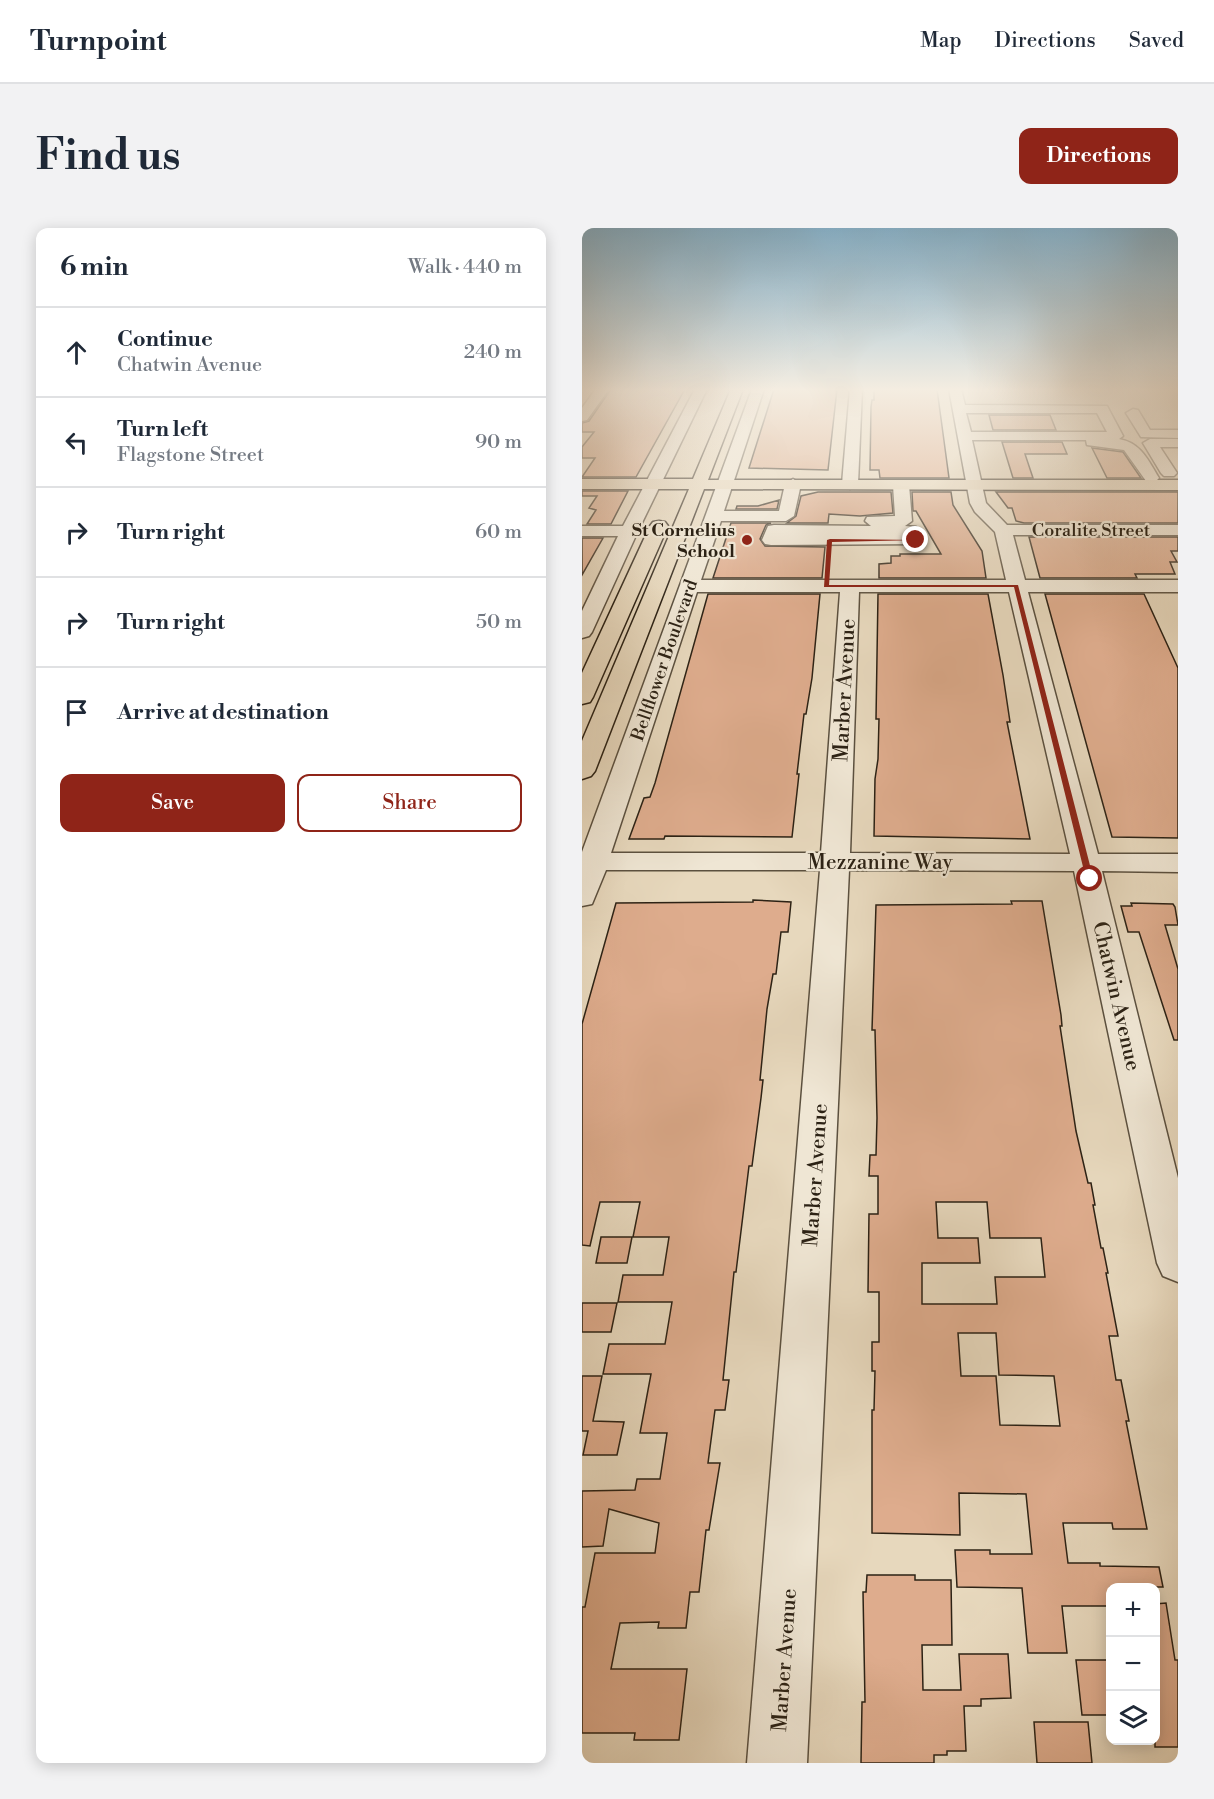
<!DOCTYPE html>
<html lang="en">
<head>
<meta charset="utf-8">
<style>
  :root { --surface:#fff; --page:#f2f2f3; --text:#1f2937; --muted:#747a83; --line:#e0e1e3; --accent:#8f2418 }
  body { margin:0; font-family:"Libre Bodoni",serif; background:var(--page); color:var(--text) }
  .controls { position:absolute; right:18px; bottom:18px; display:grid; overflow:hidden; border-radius:12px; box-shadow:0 3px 15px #0003 }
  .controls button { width:54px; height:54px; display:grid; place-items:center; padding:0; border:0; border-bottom:2px solid var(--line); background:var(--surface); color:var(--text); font:30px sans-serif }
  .stop { position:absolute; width:18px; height:18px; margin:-14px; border:4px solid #8f2418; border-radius:50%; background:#fff }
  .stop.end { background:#8f2418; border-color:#fff; box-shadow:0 2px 6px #0008 }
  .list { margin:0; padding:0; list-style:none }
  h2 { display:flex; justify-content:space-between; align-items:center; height:78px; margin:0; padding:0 24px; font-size:26px }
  h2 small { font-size:20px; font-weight:400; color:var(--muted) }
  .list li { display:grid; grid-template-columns:39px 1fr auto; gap:18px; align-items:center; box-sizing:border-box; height:90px; padding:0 24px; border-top:2px solid var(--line) }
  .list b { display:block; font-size:22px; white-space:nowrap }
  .list p { margin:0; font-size:20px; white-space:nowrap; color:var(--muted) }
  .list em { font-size:20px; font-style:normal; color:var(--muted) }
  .actions { display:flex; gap:12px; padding:18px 24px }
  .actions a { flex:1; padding:14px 0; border:2px solid var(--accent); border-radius:12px; text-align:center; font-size:21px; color:var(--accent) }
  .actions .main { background:var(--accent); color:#fff }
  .icon { flex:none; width:33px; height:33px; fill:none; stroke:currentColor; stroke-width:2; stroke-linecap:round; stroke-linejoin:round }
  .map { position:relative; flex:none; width:596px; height:1535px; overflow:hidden; border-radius:12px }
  header { display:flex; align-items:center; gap:36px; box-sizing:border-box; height:84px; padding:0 30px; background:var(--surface); border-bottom:2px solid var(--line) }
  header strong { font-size:28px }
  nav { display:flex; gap:33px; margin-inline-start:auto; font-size:21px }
  .intro { display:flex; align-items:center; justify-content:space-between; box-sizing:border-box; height:144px; padding:0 36px }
  h1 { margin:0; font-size:42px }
  .button { padding:15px 27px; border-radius:12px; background:var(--accent); color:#fff; font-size:21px; font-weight:700 }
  main { display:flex; gap:36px; padding:0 36px }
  aside { flex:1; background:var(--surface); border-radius:12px; box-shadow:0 3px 15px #0003 }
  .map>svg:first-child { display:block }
  .building { fill:#deac8d; stroke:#2c2215; stroke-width:1.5; fill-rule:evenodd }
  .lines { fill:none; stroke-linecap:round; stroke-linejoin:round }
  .minor-casing { stroke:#5b503f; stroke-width:3 }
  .major-casing { stroke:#2c2215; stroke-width:3 }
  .minor { fill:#efe6d4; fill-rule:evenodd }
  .major { fill:#e7d8bd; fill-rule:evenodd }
  .route { fill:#8f2418 }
  .poi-dot { fill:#8f2418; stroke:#efe6d4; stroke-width:2 }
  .labels { text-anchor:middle; stroke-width:4.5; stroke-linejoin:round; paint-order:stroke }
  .far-poi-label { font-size:18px; font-weight:bold; fill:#2c2215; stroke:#efe6d4; text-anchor:end }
  .far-street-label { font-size:18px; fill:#2c2215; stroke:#efe6d4 }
  .street-label { font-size:21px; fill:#2c2215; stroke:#efe6d4 }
</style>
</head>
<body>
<header>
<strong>Turnpoint</strong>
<nav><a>Map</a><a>Directions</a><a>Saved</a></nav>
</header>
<div class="intro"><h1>Find us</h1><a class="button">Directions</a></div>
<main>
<aside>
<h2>6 min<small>Walk · 440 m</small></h2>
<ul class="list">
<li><svg class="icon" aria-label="ahead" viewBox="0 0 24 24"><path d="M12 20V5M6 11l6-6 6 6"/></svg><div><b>Continue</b><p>Chatwin Avenue</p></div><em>240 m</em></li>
<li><svg class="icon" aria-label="left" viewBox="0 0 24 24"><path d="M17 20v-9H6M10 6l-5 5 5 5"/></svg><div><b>Turn left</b><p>Flagstone Street</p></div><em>90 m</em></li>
<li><svg class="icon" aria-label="right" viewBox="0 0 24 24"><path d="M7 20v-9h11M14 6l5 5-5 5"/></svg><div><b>Turn right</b></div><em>60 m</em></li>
<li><svg class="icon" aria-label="right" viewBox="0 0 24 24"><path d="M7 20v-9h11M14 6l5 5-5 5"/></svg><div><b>Turn right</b></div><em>50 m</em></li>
<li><svg class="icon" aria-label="arrive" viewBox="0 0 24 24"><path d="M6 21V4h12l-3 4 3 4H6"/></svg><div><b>Arrive at destination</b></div></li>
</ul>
<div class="actions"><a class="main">Save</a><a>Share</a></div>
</aside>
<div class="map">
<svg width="596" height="1535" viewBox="0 0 596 1535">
  <rect width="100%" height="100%" fill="#e7d8bd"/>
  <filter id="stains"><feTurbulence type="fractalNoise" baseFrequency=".00333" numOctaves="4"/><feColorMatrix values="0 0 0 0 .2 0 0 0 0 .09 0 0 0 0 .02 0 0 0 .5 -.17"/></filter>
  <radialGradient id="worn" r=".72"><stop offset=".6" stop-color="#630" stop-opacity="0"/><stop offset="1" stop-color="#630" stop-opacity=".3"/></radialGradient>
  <!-- building -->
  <path class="building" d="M29,161h74l-49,88h-54l13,-19h-13v-11l12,-15h-12v-9l7,-2z
    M192,161h63l-9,81 -79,-2z
    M292,161h63l12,89h-69l-1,-8h-9l1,-63 1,-7h2z
    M407,187h61l6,15h-63z
    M420,214h60l5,12h-42l8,24h-20z
    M510,220l31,4 18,26h-34z
    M0,263h46l-17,33h-24l9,-14 -7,-2 8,-12h-15z
    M236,264h73l2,21 -33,3 -31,-2 -1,9h-41l9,-7 5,-20z
    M330,264h39l2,13 29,46 4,27h-107v-14l12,-1v-7h9v-2h41l-25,-43h-3z
    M414,264h182v31h-154l-8,-2 -4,-13h-4z
    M197,272l-2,9h-41l1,-3h21z
    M149,295h40l-5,2 -6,14 5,7 60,1 -3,31h-109z
    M447,309h149v14h-7l6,11h-7l5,12h-40l2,4h-97z
    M0,310h21l-21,37z
    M126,366h112l-8,84 -6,36h-2l-7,60h2l-7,63 -127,-1 -1,3h-35l15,-41 6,-1 5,-14z
    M296,366h110l15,81 7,47h-3l23,117 -156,-3 1,-57 3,-20 1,-40h-3z
    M463,366h99l34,74v170l-66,-1z
    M171,672l38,2 -3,30h-7l-5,42h-3l-6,35 -7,71h3l-2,18 -9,68h-3l-13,106h-2l-11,108h6l-4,30h-10l-7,53h12l-11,67h-3l-7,62h-9l-4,36h-28l1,-6 -39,1 -9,46h76l-8,71h-45l1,-7h-53v-126h3l10,-54h60l4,-30 -50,-14 -6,37 -21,1v-56l53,-1 2,-11h23l7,-46h-27l11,-59h-48l6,-30h56l7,-42h-54l5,-27h40l6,-38h-36l7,-35h-40l-10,44 -8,-1v-221l34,-121 137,-1z
    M429,673h31l19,114 1,11h-2l16,105 12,52h3l4,22h-2l8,43h2l5,25h-2l12,63h-9l7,44h5l8,41h-3l21,108h-34l-1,-6h-49l5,40h32v3l59,1 4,20h-53v19h-48l5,47h-39l-6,-65 -65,-1 -2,-37h35v4h42l-6,-60 -67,-1 1,42 -88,-2v-123h2l1,-39h-3v-29h7v-50h-11l1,-78h9v-38h-9l1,-21h6l1,-37 -2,-88h-3l4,-125 136,-1zM354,974h51l3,36h51l4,39h-50l2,27h-75v-41h58l-2,-25h-40zM376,1105h38l3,42 55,1 6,50 -60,-1 -4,-49h-35z
    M549,675l42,1 2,3 3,18h-13l13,44v71h-4l-35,-108h-11l-7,-26h11z
    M19,1009h31l-5,26h-31z
    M0,1075h35l-6,29h-29z
    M0,1148h20l-9,45 31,1 -7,33h-34l5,-24h-6z
    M285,1347h48v5h36l1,65h-30l1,45h38l-2,-36h49l3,44 -30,1v7h-17l2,45h-19v4h-13v8h-73l1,-61h3l-2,-110h3z
    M584,1375l9,57h3v87h-23v-143z
    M494,1432h34v55h-28z
    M452,1494h54l4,41h-55z"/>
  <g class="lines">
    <!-- minor casing -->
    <g class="minor-casing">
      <path id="minor" d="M14,161h13l-22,31 -5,1v-13z
        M113,161h12l-69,142 -46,101 -3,4 -7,2v-27l36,-75h-36v-10h41z
        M170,161h12l-40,122h55l6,-27 8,-5 8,5 -7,32 -8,5h-65l-20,59h305l-11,-48 -20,-20 -5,-9 -21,-114h12l4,16 142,1 16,30 -4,3c22,4 29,21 40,39l-3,3h-10l-22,-31 -37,-5 -1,-5h-114l14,63 21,22h171v10h-165l12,45h153v12h-150l70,262h80v18l-76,-1 76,307v104l-15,-6 -6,-13 -83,-392 -225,-1 -42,893h-60l73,-893h-214l-14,34 -10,2v-54zM384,185h131l10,19h-136zM115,364h143l-19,261h-210zM277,364h150l61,262 -220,-1z
        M268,161h12l-4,95 -8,5 -8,-5z
        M551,181l5,1 12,20h28v8l-37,-1 -15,-24z
        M568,211h28v8h-18l17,26 -3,3h-10l-3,-3 -18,-30z
        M319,252l8,5 3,36 -7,5 11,1 3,4 -3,4 6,1 3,4 -3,4 -151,1 -6,-1 -3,-4 6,-14 6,-1 97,1 -6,-5 2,-4 28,-1 -2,-31z"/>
    </g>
    <!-- major casing -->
    <g class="major-casing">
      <path id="major" d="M149,161h12l-35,91h470v10l-474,-1 -109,282 -4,5 -9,3v-38l107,-252h-107v-10h111z
        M77,293l6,1 3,4 -75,171 -3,5 -8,2v-31l68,-147 3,-4z"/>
    </g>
    <!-- minor -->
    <use href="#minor" class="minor"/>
    <!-- major -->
    <use href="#major" class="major"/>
  </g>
  <!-- sky -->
  <linearGradient id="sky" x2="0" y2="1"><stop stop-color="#87b6d2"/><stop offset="0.43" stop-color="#f4ede1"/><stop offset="1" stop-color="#f4ede1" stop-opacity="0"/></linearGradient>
  <rect width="596" height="376" fill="url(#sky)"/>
  <!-- route -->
  <path class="route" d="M248,311l89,1 -87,2 -3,43h189l76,296 -8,-2 -72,-292h-190l3,-47z"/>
  <!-- markers -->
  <circle class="poi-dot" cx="165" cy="312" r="6"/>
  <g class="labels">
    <!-- far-poi labels -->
    <g class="far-poi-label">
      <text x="153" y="308">St Cornelius<tspan x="153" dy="21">School</tspan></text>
    </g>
    <!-- far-street labels -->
    <g class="far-street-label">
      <text x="509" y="308">Coralite Street</text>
      <text transform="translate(82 432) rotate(-71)" y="6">Bellflower Boulevard</text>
    </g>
    <!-- street labels -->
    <g class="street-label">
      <text transform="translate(262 462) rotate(-87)" y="7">Marber Avenue</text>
      <text x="298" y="641">Mezzanine Way</text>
      <text transform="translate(535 768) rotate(77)" y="7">Chatwin Avenue</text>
      <text transform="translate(233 947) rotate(-86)" y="7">Marber Avenue</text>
      <text transform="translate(202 1432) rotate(-86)" y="7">Marber Avenue</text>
    </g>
  </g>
  <rect width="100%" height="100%" filter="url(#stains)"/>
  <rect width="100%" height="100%" fill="url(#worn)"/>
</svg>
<div class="controls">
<button>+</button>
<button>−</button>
<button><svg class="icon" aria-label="layers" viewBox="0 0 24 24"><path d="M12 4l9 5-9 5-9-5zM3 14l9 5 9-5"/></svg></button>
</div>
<div class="stop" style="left:508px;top:651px"></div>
<div class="stop end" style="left:334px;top:312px"></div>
</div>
</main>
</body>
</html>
